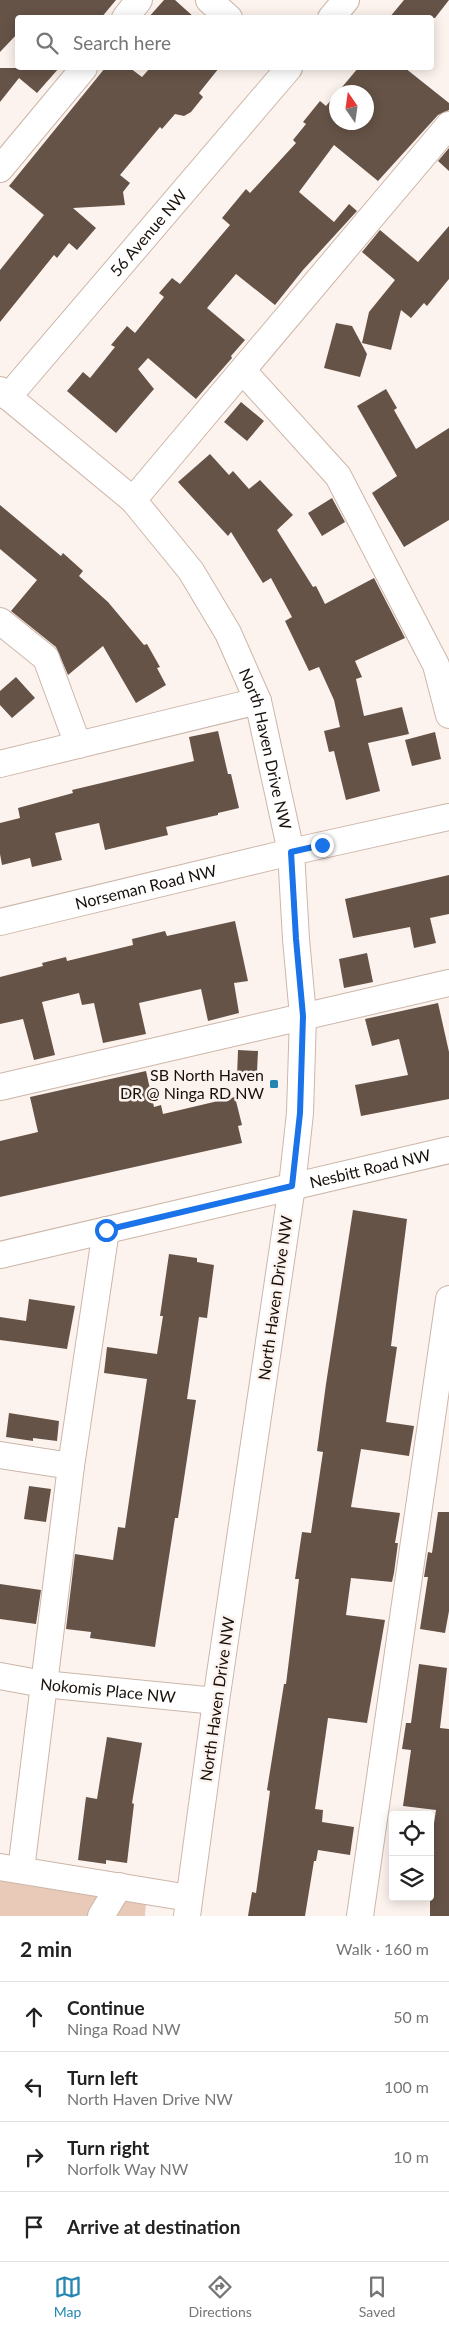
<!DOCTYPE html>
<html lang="en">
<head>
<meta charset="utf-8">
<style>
  :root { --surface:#fff; --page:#f2f2f2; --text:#222; --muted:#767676; --line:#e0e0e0; --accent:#2587b1 }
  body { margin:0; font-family:Lato,sans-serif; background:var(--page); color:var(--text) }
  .controls { position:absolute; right:15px; bottom:15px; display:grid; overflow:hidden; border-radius:5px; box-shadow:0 2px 12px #0003 }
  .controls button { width:45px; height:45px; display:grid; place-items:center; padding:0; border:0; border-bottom:1px solid var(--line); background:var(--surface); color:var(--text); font:25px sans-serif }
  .compass { position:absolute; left:329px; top:85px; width:45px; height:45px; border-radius:50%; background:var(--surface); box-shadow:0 2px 12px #0003; rotate:347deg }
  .stop { position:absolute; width:15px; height:15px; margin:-11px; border:4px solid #1a73e8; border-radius:50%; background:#fff }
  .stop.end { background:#1a73e8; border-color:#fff; box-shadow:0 1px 5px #0008 }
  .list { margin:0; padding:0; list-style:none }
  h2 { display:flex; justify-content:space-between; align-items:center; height:65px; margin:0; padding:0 20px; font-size:21px }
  h2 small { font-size:16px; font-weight:400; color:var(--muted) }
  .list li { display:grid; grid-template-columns:32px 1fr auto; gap:15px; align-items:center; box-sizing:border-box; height:70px; padding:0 20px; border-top:1px solid var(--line) }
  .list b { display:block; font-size:19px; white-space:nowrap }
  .list p { margin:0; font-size:16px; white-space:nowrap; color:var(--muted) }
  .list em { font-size:16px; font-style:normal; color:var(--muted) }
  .icon { flex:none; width:28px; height:28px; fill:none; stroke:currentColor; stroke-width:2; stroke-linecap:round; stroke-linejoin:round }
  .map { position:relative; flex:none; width:449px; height:1916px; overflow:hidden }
  .search { position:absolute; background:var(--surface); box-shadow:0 2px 12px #0003; left:15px; right:15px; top:15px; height:55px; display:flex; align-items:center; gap:12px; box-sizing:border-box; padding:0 18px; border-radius:5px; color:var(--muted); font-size:19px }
  .sheet { height:345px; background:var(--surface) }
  nav { display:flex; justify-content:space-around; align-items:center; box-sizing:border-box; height:70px; border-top:1px solid var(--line); background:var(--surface); font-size:14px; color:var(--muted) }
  nav a { display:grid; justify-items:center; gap:2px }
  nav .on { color:var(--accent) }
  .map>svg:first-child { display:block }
  .green { fill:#e9cab8 }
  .building { fill:#665347 }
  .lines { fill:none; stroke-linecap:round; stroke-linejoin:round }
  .minor-casing { stroke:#ccb6a9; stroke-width:28 }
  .minor { stroke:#fff; stroke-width:26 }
  .route { stroke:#1a73e8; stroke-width:6 }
  .poi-dot { fill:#2587b1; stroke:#fdf3ee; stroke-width:2 }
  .labels { text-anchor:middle; stroke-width:5; stroke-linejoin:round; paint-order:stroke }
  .street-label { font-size:16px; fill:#18100b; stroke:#fdf3ee }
  .poi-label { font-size:16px; fill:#18100b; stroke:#fdf3ee; text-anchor:end }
</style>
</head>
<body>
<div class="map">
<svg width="449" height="1916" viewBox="0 0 449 1916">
  <rect width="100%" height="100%" fill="#fdf3ee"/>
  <!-- green -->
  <path class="green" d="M0,1881l146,20 -1,15h-145z"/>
  <!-- building -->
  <path class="building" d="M0,0h116l-15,18h-66l-2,-2 -15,2v15l-18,19z
    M164,0h11l20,18h-47z
    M404,0h45l-14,18h-46z
    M0,68h59l-22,25 -18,-15 -19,24z
    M105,68h25l12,9 8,-9h69l-20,25 4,4 -12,15 -7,4 -9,-2 -13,15 -2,-2 -40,48 10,8 -7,9 2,13 -52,3 23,20 -19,22 -8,-7 -12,15 -3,-3 -54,67v-52l44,-55 -35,-29z
    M358,68h47l44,35v7l-11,5 -60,66 -44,-36 -35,47 35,30 15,-18 8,7 -54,59 -28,35 -39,-31 -29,34 38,32 -14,16 1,2 -36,41 -48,-41 -10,11 16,20 -38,44 -49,-42 16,-19 7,6 25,-31 -4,-2 16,-19 8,7 29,-36 -5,-4 13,-15 8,6 50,-59 -8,-7 24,-29 4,4 46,-50 -3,-3 13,-16 -3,-2 17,-21 6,5 10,-12v28h30v-30h-28z
    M449,148v23l-11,-10z
    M449,226v53l-22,27 -3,-3 -13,15 -10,-8 -10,40 -29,-7 7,-31 26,-32 -33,-28 18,-22 38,32z
    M336,323l16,3 15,28 -7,23 -36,-9z
    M386,389l11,19 -3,2 22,39 33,-21v92l-45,27 -32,-54 25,-17 -40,-70z
    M241,402l23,19 -17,20 -23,-19z
    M210,454l19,21 4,-4 16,18 11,-9 33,35 -16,15 36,57 3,-1 9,18 49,-26 31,60 -50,23 7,16 -6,2 8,37 38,-9 7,27 -41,9 12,48 -34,9 -12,-49 -5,1 -5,-21 16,-4 -6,-27 -15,-33 -10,4 -24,-50 7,-4 -21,-39 -8,5 -32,-51 -3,4 -50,-54z
    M332,498l13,24 -23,14 -14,-23z
    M0,505l61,51 2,-3 20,18 -4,5 29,26 36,43 3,-1 13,23 -3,1 9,17 -30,18 -33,-57 -35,29 -12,-28 -45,-36 26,-31 -37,-31z
    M16,677l19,21 -23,20 -12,-13v-14z
    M218,731l10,43h3l8,34 -21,5v2l-52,12 2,8 -63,15 -6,-27 -44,10 7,27 -30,7 -2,-9 -28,7 -2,-11v-31l20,-5 -2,-10 55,-15 -1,-3 122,-29 -5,-24z
    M435,732l6,27 -29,7 -7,-26z
    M449,875v39l-19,4 6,25 -22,5 -4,-21 -57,11 -8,-39z
    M235,921l13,60 -14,2 5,30 -31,8 -7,-32 -62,14 7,31 -43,9 -9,-40 -12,2 -3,-12 -37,9 13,53 -21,5 -11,-41 -23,5v-47l43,-11 -1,-3 24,-6 1,4 66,-16 -1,-6 33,-8 2,5z
    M367,953l6,29 -29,6 -5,-29z
    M438,1003l11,49v47l-88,17 -6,-31 53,-10 -9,-36 -27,7 -7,-27z
    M238,1050l20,1 -1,21 -20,5z
    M146,1071l8,36 7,-2 2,9 72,-17 7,28 -4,1 4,17 -242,54v-56l38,-9 -8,-35z
    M353,1210l54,9 -16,127 6,1 -11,75 28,4 -5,30 -48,-7 -10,58 49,6 -5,30h3l-4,30 -2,9 -41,-4 -5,37 39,5 -18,103 -39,-5 -13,91 8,1 -1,12 32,5 -4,28 -32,-5 -2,11h-2l-9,55h-57l4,-24 4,1 14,-102 -3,-1 17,-106h2l13,-105h-4l7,-47 9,1 12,-81 -6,-1 9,-67z
    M169,1254l28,4v4l17,3 -7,53 -8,-1 -12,82 9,1 -18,118h-3l-20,129 -65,-9 1,-6 -25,-3 9,-75 38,6 5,-33 7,1 10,-68 12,-81 -43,-6 3,-26 50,7 6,-38h-3z
    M29,1299l46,7 -8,43 -67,-9v-23l26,4z
    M9,1413l50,8 -2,20 -24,-3v3l-27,-4z
    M29,1486l22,3 -5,33 -22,-3z
    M438,1512h11v99l-4,22 -25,-4 8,-52h-4l4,-25 4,1z
    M0,1584l41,6 -5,34 -36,-5z
    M419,1664l28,4 -7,60 9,1v187h-19v-66l6,-40 -33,-4 8,-56 -9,-1 4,-26h5z
    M107,1737l35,6 -10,60 2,1 -7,59 -21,-3v4l-28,-4 8,-63 11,2z"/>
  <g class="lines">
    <!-- minor casing -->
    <g class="minor-casing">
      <g id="minor">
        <path d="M209,0l20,18"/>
        <path d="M125,18l14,-18"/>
        <path d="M331,18l15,-18"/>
        <path d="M0,169l84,-101"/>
        <path d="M243,371l95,105 98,189 13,50"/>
        <path id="s1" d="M0,390l133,110 58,71 37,62 30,68 33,151 5,87 7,77 -3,97 -8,73 -76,515 -29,215"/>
        <path id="s2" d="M8,397l281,-329"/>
        <path d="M133,500l316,-375"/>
        <path d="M0,621l46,37 32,87"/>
        <path d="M0,764l258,-63"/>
        <path id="s3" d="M0,922l291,-70 158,-35"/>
        <path d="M0,1087l449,-104"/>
        <path id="s4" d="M0,1255l449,-105"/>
        <path d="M0,1455l71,11"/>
        <path id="s5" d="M0,1676l43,8 173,17"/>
        <path d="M0,1867l189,31"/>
        <path d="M21,1870l50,-404 35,-236"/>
        <path d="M101,1916l18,-30"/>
        <path d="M360,1916l89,-617"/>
      </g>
    </g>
    <!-- minor -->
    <use href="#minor" class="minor"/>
  </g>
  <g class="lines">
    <!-- route -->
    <path class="route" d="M106,1230l186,-44 8,-73 3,-97 -7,-77 -5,-87 31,-7"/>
  </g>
  <!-- markers -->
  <rect class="poi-dot" x="269" y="1079" width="10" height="10" rx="2.5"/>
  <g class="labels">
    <!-- street labels -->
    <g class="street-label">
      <text dy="6" stroke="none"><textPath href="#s2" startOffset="216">56 Avenue NW</textPath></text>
      <text dy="6" stroke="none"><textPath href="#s1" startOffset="459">North Haven Drive NW</textPath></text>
      <text dy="6" stroke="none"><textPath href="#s3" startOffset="150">Norseman Road NW</textPath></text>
      <text dy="6" stroke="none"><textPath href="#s4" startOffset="380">Nesbitt Road NW</textPath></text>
      <text transform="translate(275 1298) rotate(-82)" y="6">North Haven Drive NW</text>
      <text dy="6" stroke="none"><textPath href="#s5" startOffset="109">Nokomis Place NW</textPath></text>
      <text transform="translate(217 1699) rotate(-82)" y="6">North Haven Drive NW</text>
    </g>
    <!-- poi labels -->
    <g class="poi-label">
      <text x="264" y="1081">SB North Haven<tspan x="264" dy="18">DR @ Ninga RD NW</tspan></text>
    </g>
  </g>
</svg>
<div class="controls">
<button><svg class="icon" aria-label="locate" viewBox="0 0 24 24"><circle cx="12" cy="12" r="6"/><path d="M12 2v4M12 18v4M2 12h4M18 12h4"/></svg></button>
<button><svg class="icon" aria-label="layers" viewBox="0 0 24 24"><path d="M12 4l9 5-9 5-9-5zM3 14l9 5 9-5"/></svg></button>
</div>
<svg class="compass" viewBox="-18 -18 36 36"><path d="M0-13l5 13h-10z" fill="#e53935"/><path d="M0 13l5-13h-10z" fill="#767676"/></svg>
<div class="stop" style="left:106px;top:1230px"></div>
<div class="stop end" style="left:322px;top:845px"></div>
<div class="search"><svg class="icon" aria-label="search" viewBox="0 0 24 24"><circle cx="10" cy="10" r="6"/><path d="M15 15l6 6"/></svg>Search here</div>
</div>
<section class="sheet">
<h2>2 min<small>Walk · 160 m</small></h2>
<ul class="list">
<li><svg class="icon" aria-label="ahead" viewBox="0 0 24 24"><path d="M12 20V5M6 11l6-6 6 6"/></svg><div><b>Continue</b><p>Ninga Road NW</p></div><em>50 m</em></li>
<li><svg class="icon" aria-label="left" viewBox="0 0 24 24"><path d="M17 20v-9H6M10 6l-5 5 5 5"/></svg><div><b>Turn left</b><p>North Haven Drive NW</p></div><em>100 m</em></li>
<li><svg class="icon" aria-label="right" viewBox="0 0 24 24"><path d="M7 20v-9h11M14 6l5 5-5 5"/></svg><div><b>Turn right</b><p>Norfolk Way NW</p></div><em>10 m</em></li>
<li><svg class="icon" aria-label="arrive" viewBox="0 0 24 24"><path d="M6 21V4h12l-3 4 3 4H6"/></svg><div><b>Arrive at destination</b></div></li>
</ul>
</section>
<nav>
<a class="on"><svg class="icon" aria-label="map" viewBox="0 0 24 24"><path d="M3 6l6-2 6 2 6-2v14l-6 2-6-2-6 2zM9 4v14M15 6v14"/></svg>Map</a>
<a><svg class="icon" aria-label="directions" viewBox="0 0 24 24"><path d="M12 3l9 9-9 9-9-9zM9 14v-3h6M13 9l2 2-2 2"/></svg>Directions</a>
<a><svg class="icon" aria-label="saved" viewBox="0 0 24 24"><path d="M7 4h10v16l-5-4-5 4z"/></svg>Saved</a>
</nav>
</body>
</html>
